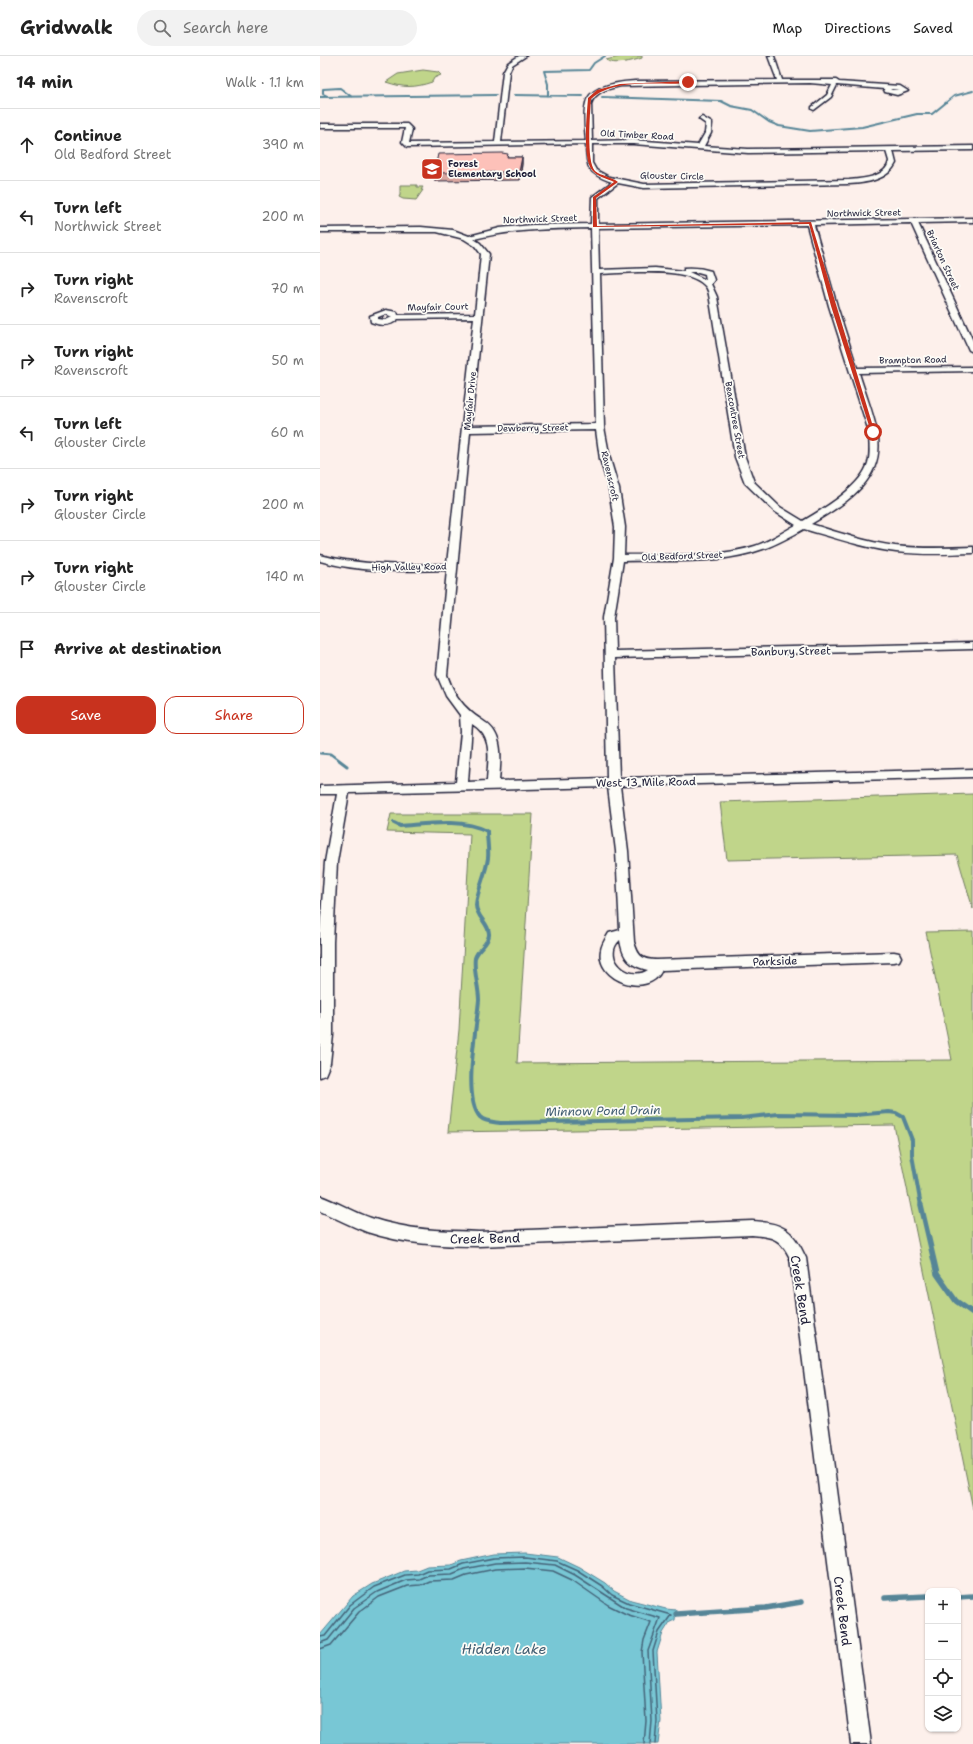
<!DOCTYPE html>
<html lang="en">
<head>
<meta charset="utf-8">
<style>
  :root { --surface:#fff; --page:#f2f2f2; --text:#222; --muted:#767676; --line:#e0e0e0; --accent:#c8321e }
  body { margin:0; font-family:"Shantell Sans",sans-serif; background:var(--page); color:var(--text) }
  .controls { position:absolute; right:12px; bottom:12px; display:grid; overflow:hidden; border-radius:8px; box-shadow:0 1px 3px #0004 }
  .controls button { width:36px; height:36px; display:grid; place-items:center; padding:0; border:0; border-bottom:1px solid var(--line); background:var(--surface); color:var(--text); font:20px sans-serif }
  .stop { position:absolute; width:12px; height:12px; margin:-9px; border:3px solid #c8321e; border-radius:50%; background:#fff }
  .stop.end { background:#c8321e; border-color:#fff; box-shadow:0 1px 4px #0008 }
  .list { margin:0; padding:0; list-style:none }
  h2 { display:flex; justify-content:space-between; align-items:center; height:52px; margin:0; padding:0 16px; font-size:17px }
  h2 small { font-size:13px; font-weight:400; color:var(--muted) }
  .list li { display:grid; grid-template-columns:26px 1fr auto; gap:12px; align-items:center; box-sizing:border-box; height:72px; padding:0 16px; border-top:1px solid var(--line) }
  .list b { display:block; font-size:15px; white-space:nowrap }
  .list p { margin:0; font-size:13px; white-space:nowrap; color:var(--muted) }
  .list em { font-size:13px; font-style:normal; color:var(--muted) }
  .actions { display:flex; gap:8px; padding:12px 16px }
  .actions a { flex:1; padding:9px 0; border:1px solid var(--accent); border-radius:12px; text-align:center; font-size:14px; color:var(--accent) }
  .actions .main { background:var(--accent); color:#fff }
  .icon { flex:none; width:22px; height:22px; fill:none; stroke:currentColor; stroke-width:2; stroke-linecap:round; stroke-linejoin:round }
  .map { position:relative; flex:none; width:653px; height:1688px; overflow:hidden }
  header { display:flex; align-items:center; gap:24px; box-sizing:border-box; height:56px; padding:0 20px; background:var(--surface); border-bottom:1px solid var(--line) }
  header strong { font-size:19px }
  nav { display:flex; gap:22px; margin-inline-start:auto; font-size:14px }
  .search { width:280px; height:36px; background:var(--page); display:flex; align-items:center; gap:10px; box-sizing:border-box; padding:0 14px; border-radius:22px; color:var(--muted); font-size:15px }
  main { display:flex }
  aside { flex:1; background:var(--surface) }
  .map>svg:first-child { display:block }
  .green { fill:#c0d58a; stroke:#717c62 }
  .water { fill:#78c7d5; stroke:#568597 }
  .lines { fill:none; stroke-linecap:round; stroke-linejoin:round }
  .shore { stroke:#446479; stroke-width:1.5 }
  .stream-far3 { stroke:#568597; stroke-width:2 }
  .stream-far2 { stroke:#568597; stroke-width:3 }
  .stream-far1 { stroke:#568597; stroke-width:4 }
  .stream { stroke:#568597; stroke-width:5.5 }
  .minor-casing { stroke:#22223b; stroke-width:3 }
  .minor { fill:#fdfcf7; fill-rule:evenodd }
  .wall { fill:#daa69f; stroke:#22223b }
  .shaded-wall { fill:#b18782; stroke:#22223b }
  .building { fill:#fdc1b9; stroke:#22223b }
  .route { fill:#c8321e }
  .labels { text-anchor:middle; stroke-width:3.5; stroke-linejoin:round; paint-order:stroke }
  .far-street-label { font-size:9px; fill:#22223b; stroke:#fdfcf7 }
  .far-poi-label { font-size:9px; font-weight:bold; fill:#22223b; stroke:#fdfcf7; text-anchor:start }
  .street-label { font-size:11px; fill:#22223b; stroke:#fdfcf7 }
  .water-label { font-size:12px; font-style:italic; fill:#405c71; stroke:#fdfcf7 }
  .near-street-label { font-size:13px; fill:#22223b; stroke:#fdfcf7 }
  .near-water-label { font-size:14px; font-style:italic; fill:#405c71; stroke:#fdfcf7 }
</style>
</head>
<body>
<header>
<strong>Gridwalk</strong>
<div class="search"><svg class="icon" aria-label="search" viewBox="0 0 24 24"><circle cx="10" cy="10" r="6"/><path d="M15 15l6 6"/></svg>Search here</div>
<nav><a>Map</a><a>Directions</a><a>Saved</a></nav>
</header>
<main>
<aside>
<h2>14 min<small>Walk · 1.1 km</small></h2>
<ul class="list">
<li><svg class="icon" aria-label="ahead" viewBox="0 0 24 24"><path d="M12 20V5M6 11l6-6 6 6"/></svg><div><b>Continue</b><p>Old Bedford Street</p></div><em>390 m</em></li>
<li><svg class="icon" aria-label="left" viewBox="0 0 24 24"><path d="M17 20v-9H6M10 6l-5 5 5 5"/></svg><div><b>Turn left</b><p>Northwick Street</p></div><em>200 m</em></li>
<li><svg class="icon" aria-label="right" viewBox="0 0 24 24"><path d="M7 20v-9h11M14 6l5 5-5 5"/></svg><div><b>Turn right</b><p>Ravenscroft</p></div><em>70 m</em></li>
<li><svg class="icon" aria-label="right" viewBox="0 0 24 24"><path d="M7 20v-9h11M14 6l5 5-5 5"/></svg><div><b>Turn right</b><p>Ravenscroft</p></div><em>50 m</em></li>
<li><svg class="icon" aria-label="left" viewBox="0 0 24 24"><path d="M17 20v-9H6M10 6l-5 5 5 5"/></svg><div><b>Turn left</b><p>Glouster Circle</p></div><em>60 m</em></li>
<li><svg class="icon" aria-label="right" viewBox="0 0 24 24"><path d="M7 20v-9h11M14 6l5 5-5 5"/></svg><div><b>Turn right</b><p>Glouster Circle</p></div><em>200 m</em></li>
<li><svg class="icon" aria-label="right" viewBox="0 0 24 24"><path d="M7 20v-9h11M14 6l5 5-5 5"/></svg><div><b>Turn right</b><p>Glouster Circle</p></div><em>140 m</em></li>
<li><svg class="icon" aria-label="arrive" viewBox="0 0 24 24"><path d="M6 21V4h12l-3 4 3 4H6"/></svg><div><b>Arrive at destination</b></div></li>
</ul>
<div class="actions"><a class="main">Save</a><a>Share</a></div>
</aside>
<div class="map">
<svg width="653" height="1688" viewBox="0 0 653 1688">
  <rect width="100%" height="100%" fill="#fdf0eb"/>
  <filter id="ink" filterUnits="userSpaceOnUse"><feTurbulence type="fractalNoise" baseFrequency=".025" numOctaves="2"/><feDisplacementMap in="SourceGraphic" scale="8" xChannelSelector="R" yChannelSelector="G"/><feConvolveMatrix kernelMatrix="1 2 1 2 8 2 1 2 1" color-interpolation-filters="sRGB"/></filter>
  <g filter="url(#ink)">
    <!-- green -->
    <path class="green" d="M302,0h20v2c-9,3 -28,8 -36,2z
      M103,14l15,2 3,3 -7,3 -2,4c-18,6 -28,6 -46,0l12,-8z
      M80,129h17v2h6l-2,3h2l-7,10 -13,-1 -4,-2 1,-2z
      M653,738v115l-16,-54 -230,5 -7,-58z
      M71,758h142l-16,249 435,-3 -26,-128 47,-1v578l-79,-384 -446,7 11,-102 11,-196 -83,-2z"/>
    <!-- water -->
    <path class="water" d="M205,1497l33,4 21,10 26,16 9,8 17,9 35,9 10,1 -1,10 -5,2 -7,11 -6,19 4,69 -3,23h-338v-109l33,-39 19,-12 32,-13 13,-1 10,-4 24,-1 10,-4 33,-7z"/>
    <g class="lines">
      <!-- shore -->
      <path class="shore" d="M0,1581l5,-1 25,-31 24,-18 31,-12 13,-1 9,-4 24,-1 12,-5 31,-6 31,-1 32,4 20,9 25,16 10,9 17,8 42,12 -12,17 -6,19 4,70 -2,23
        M0,1587l8,-3 26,-32 23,-16 29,-12 13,-1 9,-4 24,-1 12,-5 31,-6 30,-1 30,3 20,10 51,33 34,10 -12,33 4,70 -2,23
        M0,1593l11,-4 28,-33 20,-15 28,-11 13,-1 9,-4 25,-1 12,-5 29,-6 30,-1 28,3 19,9 36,25 18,9 25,8 -7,18 -2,12 4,69 -2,23"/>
      <!-- stream-far3 -->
      <path class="stream-far3" d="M194,39l69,1
        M7,40l-4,-2v-5l17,-1 12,9
        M228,40v-12l-4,-13 45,-1 5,-7 11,-7
        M0,41l176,-2
        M282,41l119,4 10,5 21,4 17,12 10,4 31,5 52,-4 55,-13h15l22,-18 19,-5"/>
      <!-- stream-far2 -->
      <path class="stream-far2" d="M0,697l11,1 16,12"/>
      <!-- stream-far1 -->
      <path class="stream-far1" d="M74,767l6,3c28,-2 61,-8 87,5 0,9 2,19 1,27 -2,16 -11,32 -12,47 0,12 14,19 13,30 -1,10 -12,14 -14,23 -2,12 4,29 4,42 -2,26 -17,98 1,117 5,5 14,5 20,6l241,-5 37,-4 78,1 33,-3 7,1 7,4 9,23v15l9,51"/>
      <!-- stream -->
      <path class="stream" d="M601,1149l16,69 19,27 17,12
        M638,1541l15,-1
        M565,1542l43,-2
        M356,1558l90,-6 35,-6"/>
      <!-- minor casing -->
      <g class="minor-casing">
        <path id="minor" d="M199,0h7l-14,9 -3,7 -8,70 85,-1c-1,-12 -3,-27 0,-38 4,-18 34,-21 49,-22l142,-1 -9,-24h6l8,24h54l3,2 61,4 8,5 -11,4 -12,-3 -1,-3 -47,-4 -6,12 -17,13 -2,-1v-2l15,-12 5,-10 -22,-2 -189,3c-12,3 -26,5 -30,18l1,37 41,-1 65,5 7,-12 1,-9 -7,-5 3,-2 10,6 -1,10 -7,13 44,3 225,-3v4l-80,1 3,12c-8,17 -30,20 -47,21l-205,4 -26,-5 -20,15v26l375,-6v4l-55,1 55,118v11l-4,-2 -58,-127 -97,2 23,81 20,62 116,-1v4l-114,2c6,20 14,39 18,59 10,47 -31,71 -66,92 28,9 56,18 84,22 26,3 52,2 78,1v6c-25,1 -51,2 -77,-1 -31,-4 -61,-14 -92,-23 -13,7 -26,15 -41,20 -43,16 -94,11 -140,12l-9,56 1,34 358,-8v6l-358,9 4,120 354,-9v8l-353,9 8,65 6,91c4,14 8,18 23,18l237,-8 5,1 2,4 -2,4 -5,1 -232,8c-13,29 -67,11 -61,-20 1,-6 5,-12 8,-17l11,-3 -4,-79 -8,-64 -259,6 -12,69 -4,80v93l-3,28 -5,12 -5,2v-145l5,-70 12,-68h-17v-8l136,-4 5,-50 -1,-17 -14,-19 -9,-21 10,-105c-43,1 -85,3 -127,-9v-6c44,11 83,10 127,9l27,-246 -76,1c-8,8 -17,7 -27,3l-1,-6 16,-6 11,2 1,3 77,-1 6,-60 -6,-8 -11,-7 -27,-7h-117v-4l101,-1 32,3 16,6 31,-8 32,-3 59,-1 1,-27 20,-15c-24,-8 -26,-14 -26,-38l-179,3 -5,-5 3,-14h-85v-4h87l5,5 -3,14 86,-1 8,-70 5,-9zM572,33l8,1h-10zM272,88h41l115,9 138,-2 3,10c-2,16 -27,18 -40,19l-205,4 -35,-7 -13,-7 -4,-7zM487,169l22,81 40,126c0,10 2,21 -1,31 -7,24 -45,46 -65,58l-23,-14 -26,-25 -9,-25 -28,-160 -6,-13 3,-4 -3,-9c-9,-3 -17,-4 -27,-3v3l-29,-3 -56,2 -1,-42zM271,172l5,196 -125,2 18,-172 -9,-11 -6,-4c40,-10 77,-10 117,-11zM319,216c19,0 54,-1 67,15 3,4 3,9 4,13l25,157 10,26 29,28 22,14c-13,7 -26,16 -41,21 -41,13 -88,8 -131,9l1,-28 -6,-38 -9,-30 -6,-32 -4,-153zM369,216h9l7,2 1,6zM66,258l6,3 -6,3 -8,-1v-2zM276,374l4,29 9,30 6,38 -1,31 -10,59 3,161 -108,3c1,-15 4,-34 -4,-48 -5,-10 -15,-13 -23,-20 -12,-10 -20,-23 -25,-38l23,-243zM152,668c22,13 16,35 15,57l-19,1zM300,884c3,19 10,26 28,30 -19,13 -47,-13 -28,-30z
          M0,1140c17,6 34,16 51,22 35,12 72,13 108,14l273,-11c31,2 41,8 54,37l65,486h-20l-61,-486c-10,-20 -17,-21 -38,-23l-273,11c-38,0 -76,-2 -112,-14 -16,-6 -31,-14 -47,-21z"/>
      </g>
      <!-- minor -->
      <use href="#minor" class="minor"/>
    </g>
    <!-- wall -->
    <path class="wall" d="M188,101h14v7l-2,16 -85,1 -1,-8z"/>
    <!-- shaded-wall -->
    <path class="shaded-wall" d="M202,101v7l-2,16 -1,-8z"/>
    <!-- building -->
    <path class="building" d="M182,97l6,1 -1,3h15l-3,15 -85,1 4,-19z"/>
  </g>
  <!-- route -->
  <path class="route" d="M368,25l1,2c-30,3 -74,-6 -98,16 -1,13 -5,63 4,72 6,5 17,6 23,11l-22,16 1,28 214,-4 64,211 -4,-1 -40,-126 -22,-82 -216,3v-30l21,-15c-6,-3 -18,-6 -22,-12 -10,-12 -5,-56 -4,-72l9,-8 23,-6z"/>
  <!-- icons -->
  <defs>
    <g id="school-square" transform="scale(1.15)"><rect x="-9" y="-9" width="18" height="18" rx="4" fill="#c8321e" stroke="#fdfcf7"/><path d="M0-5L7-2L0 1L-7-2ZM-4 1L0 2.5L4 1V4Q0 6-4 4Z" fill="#fff"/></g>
  </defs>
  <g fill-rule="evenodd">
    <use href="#school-square" x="112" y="113"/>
  </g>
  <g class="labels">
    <!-- far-street labels -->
    <g class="far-street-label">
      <text transform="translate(317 79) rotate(3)" y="3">Old Timber Road</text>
      <text transform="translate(352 120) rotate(1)" y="3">Glouster Circle</text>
      <text transform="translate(544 157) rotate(-1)" y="3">Northwick Street</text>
      <text transform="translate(220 163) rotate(-2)" y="3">Northwick Street</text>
      <text transform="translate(623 204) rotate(65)" y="3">Briarton Street</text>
      <text transform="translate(118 251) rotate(-1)" y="3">Mayfair Court</text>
      <text transform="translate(593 304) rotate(-1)" y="3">Brampton Road</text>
      <text transform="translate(150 345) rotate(-84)" y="3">Mayfair Drive</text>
      <text transform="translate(415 364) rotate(80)" y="3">Beacontree Street</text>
      <text transform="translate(213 372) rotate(-1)" y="3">Dewberry Street</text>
      <text transform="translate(290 420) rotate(77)" y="3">Ravenscroft</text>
      <text transform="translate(362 500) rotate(-2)" y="3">Old Bedford Street</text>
      <text transform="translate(89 511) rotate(-1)" y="3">High Valley Road</text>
    </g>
    <!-- far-poi labels -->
    <g class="far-poi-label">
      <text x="128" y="111">Forest<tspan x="128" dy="10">Elementary School</tspan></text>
    </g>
    <!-- street labels -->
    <g class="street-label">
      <text transform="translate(471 595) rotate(-1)" y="4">Banbury Street</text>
      <text transform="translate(326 726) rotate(-1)" y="4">West 13 Mile Road</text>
      <text transform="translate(455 905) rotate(-2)" y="4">Parkside</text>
    </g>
    <!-- water labels -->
    <g class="water-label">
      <text transform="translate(283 1055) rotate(-1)" y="4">Minnow Pond Drain</text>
    </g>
    <!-- near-street labels -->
    <g class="near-street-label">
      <text transform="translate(165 1182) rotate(-1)" y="5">Creek Bend</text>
      <text transform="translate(481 1234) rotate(81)" y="5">Creek Bend</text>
      <text transform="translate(523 1555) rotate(83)" y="5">Creek Bend</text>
    </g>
    <!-- near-water labels -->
    <g class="near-water-label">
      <text x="184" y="1598">Hidden Lake</text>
    </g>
  </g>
</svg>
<div class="controls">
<button>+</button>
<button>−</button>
<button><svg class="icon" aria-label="locate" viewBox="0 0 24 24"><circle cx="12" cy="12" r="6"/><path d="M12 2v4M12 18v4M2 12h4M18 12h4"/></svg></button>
<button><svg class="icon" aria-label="layers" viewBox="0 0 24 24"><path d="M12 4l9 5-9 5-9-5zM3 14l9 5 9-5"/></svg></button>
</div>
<div class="stop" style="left:553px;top:376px"></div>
<div class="stop end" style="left:368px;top:26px"></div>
</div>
</main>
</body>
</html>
